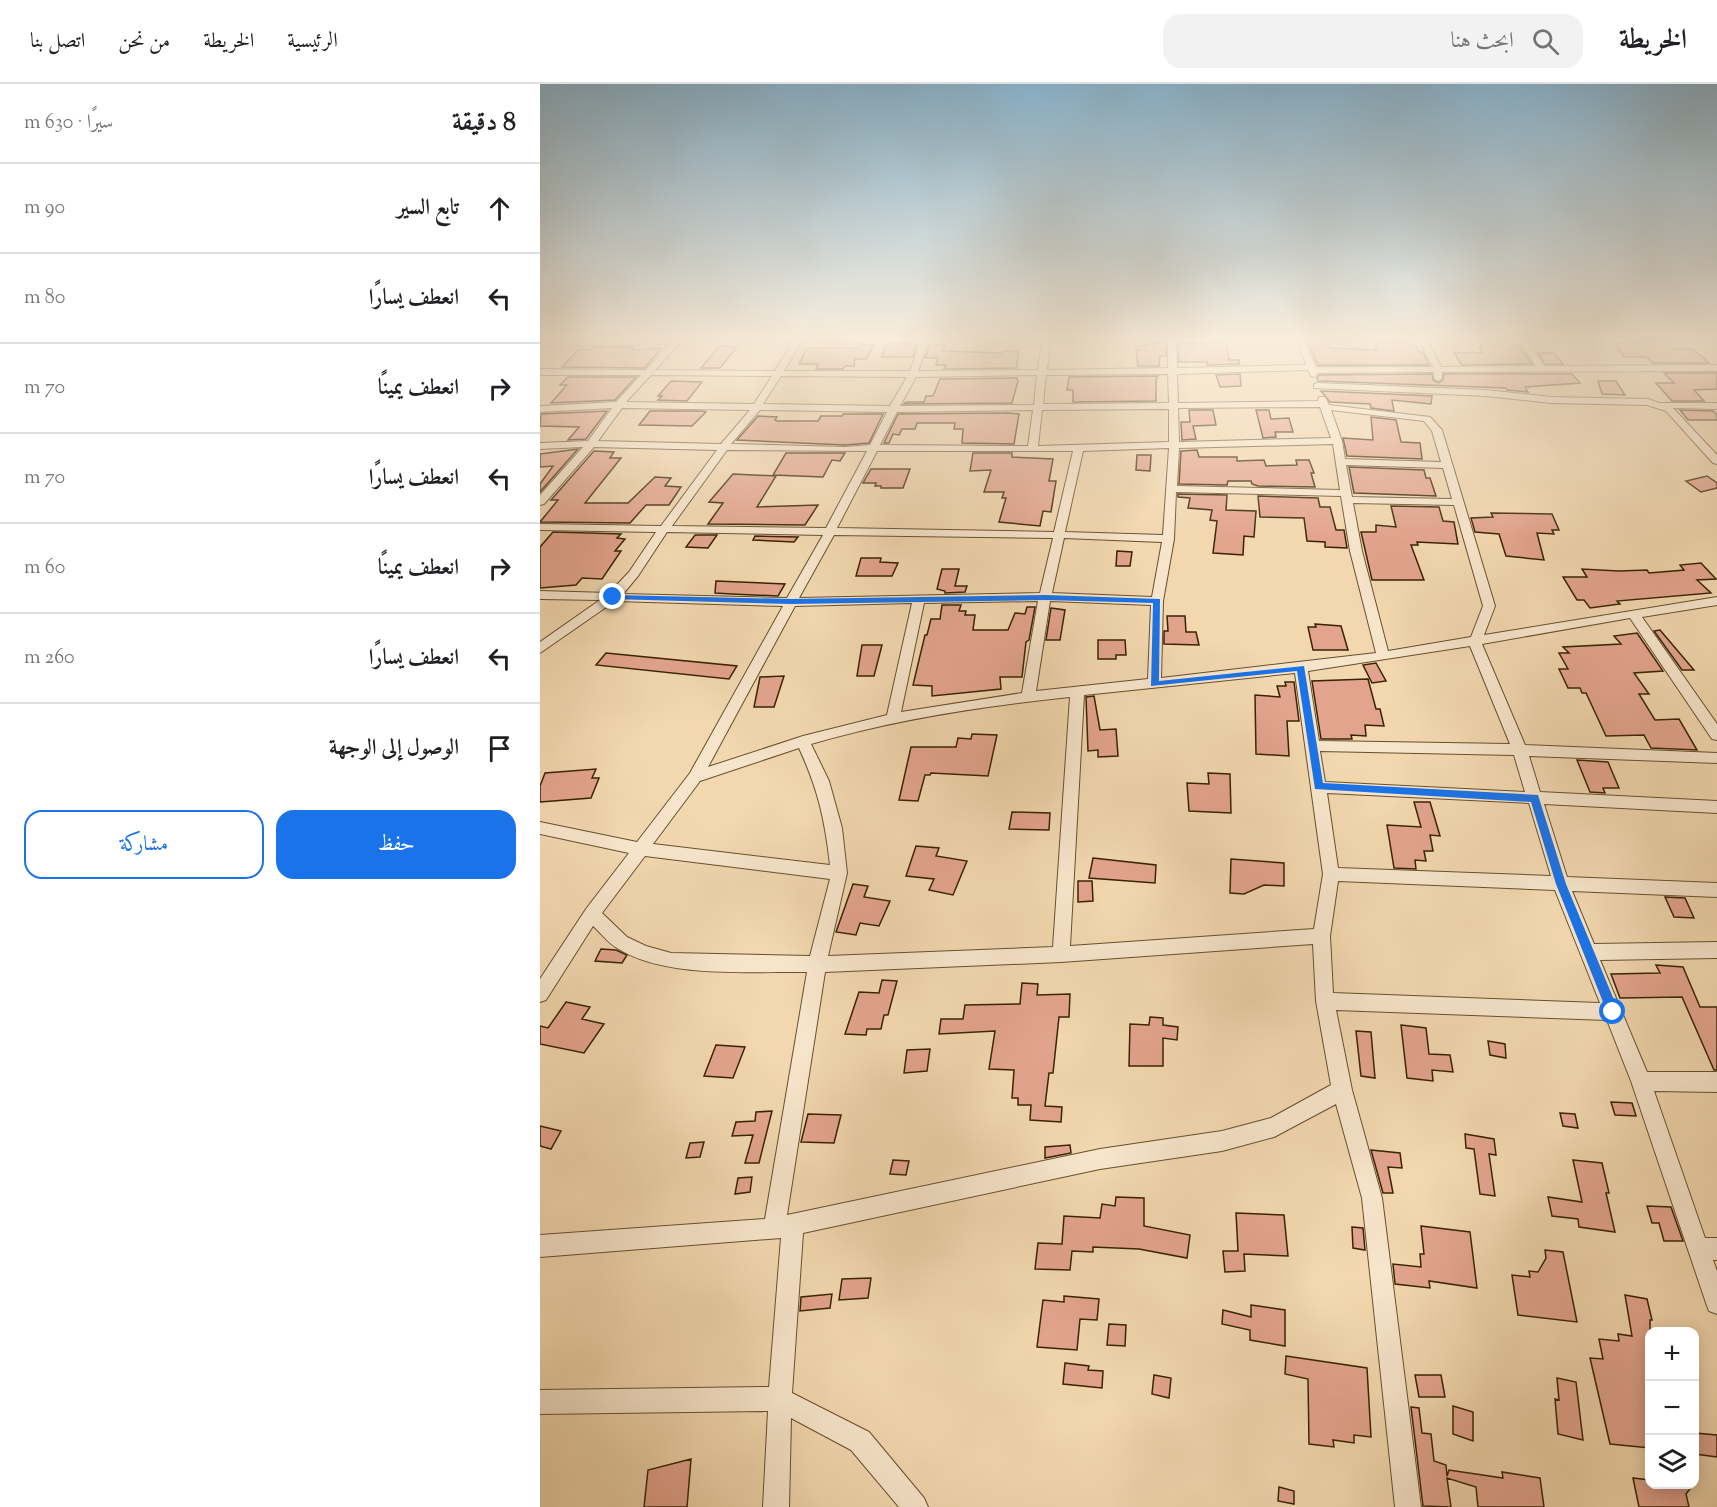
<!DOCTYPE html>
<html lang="ar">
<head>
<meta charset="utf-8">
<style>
  :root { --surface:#fff; --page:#f2f2f2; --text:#202124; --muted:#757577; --line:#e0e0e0; --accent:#1a73e8 }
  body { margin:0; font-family:"Sorts Mill Goudy",Amiri,serif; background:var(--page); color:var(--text); direction:rtl }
  .controls { position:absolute; right:18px; bottom:18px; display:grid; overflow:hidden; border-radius:12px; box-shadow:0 3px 15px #0003 }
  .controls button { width:54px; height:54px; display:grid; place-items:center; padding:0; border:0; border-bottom:2px solid var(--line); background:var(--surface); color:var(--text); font:30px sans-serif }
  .stop { position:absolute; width:18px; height:18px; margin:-14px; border:4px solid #1a73e8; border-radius:50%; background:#fff }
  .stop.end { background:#1a73e8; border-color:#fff; box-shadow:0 2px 6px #0008 }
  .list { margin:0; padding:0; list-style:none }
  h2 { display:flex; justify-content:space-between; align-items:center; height:78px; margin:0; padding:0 24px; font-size:26px }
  h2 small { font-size:20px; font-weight:400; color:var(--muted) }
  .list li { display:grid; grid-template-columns:39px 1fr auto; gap:18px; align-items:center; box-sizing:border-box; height:90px; padding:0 24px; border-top:2px solid var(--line) }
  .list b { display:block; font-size:22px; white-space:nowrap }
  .list em { font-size:20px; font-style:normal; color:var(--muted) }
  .actions { display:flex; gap:12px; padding:18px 24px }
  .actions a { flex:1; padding:14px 0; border:2px solid var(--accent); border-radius:18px; text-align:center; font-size:21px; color:var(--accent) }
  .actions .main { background:var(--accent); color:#fff }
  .icon { flex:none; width:33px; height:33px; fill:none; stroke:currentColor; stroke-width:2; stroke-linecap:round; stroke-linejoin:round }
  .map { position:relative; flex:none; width:1177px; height:1423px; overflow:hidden; direction:ltr }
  header { display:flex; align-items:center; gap:36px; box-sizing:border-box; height:84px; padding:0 30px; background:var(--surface); border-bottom:2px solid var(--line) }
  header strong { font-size:28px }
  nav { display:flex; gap:33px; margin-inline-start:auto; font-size:21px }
  .search { width:420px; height:54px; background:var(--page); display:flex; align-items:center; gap:15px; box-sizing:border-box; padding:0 21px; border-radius:18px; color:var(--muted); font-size:22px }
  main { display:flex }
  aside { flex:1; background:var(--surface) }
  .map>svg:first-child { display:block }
  .building { fill:#e3a48d; stroke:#382304; stroke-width:1.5 }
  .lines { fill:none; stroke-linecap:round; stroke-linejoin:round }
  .minor-casing { stroke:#66502f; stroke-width:2 }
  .minor { fill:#f7e5cb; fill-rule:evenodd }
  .route { fill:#1a73e8 }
</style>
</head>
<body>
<header>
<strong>الخريطة</strong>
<div class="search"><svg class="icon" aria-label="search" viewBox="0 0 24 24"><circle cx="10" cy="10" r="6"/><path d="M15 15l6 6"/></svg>ابحث هنا</div>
<nav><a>الرئيسية</a><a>الخريطة</a><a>من نحن</a><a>اتصل بنا</a></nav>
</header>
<main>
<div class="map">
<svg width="1177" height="1423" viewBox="0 0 1177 1423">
  <rect width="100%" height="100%" fill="#f2d7af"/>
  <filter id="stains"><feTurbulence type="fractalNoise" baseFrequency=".00333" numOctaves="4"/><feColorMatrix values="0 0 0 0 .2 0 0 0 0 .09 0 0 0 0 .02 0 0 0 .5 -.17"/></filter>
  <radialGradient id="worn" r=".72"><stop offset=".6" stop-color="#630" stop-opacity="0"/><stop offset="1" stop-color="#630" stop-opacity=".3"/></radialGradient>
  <!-- building -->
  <path class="building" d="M786,256l4,8 47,2 -3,-7 33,-2 3,4h6l3,7h4l6,13h-111l-10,-24z
    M938,256h36l18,24 -70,1 -8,-12h29l-4,-6h3z
    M666,258h20l3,18h10v4l-32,1v-3h-28l-1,-18h29z
    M1127,258l8,7h18l16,14h-56l-7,-6h-22l-10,-14z
    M614,259h12v13h-6l-1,10h-21l-2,-16h3l-1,-3z
    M319,260l15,1 -8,14h-11l-1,7h-9l-2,3h-27l2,-5h-19l8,-16h50z
    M345,260h32l-4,13h-31z
    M390,260l16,1 -3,6 59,2 1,-2h15l-1,17 -73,1 2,-4h-10l2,-7h-13z
    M179,262l18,1 -17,21h-19z
    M53,263h41l-3,3 30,-2 -16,20 -83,-1 17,-18 12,1z
    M998,269h16l9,11h-18z
    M1124,289h53v16l-23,1 10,11h-32l-16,-18h18z
    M700,290l1,12 -21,1 -4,-12z
    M892,290l1,6 5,3 5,-3 1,-6h128l8,9 -55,4 3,5 -21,-2 -1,-2 -188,-7 -1,-3 2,-3z
    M618,292l-2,4v21l-83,1v-12h-6l2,-13z
    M28,293h68l-21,23 -64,3 16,-18h-7z
    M477,294l1,3 -6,22 -108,1 2,-2h18l2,-6h7l7,-17z
    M131,297l31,1 -15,19 -29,-1 4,-4h-4z
    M1058,297h18l9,14 -23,-1z
    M781,307l111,5 -1,8 -39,-4 2,11 -23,-3 -1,-4 -40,-2z
    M649,326h24l3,15 -23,1 3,13 -14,1 -1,-18h9z
    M716,326h13l2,9 18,-1 4,14h-18l1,5 -13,1z
    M1140,326l33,1 4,4v5h-29z
    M67,327l-21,28 -18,1 11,-13 -39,-1 1,-12z
    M110,327h52l4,1 -14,14 -53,-1z
    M469,329l10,1 -5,30 -52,-1 1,-14h-9l1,-6h-38l-2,6h-13l-3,6 -6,-1 -4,9h-5l14,-29z
    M303,330h40l-14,29 -24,2 -108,-5 21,-24 19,1 -2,3 2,1h41l3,-5h21z
    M831,333l25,3 5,22 19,1 2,16 -75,-3 -4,-18 30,2z
    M38,365l-38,43v-8l13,-18 -13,1v-13z
    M657,366l2,7h38v4l27,-1 2,6 31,-1 -1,-5h13l5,13h-3l4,14 -57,-1 -6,-2 -1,-3h-23l-1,4 -48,-1 2,-33z
    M54,367l20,1 -4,6h11l-36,45h43l27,-26 16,1 -6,8 16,1 -12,18h-23l-16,18 -90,-1 18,-22h-7z
    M246,369h59l-5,8 -8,-1 -9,17 -50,-2z
    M433,369h39v4l41,2 -4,22h7l-5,31 -8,-1 -3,15 -41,-4 7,-24h-4l2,-6h-20l7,-22 -21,1z
    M597,371h14l-1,16 -14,-1z
    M809,383l75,3 2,8h4l6,18 -82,-3z
    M331,385h39l-7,19h-22v-2h-6l1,-3h-13z
    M193,390l43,2 -19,31 61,-2 -13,20 -97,-1 15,-21 -14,-1z
    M1167,392l10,7v5l-16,4 -15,-11z
    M638,410l49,1 -1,15 30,1 -2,26 -10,-1 -1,19 -30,-2 4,-32 -7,-1 2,-10 -24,-2 2,-10 -12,-1z
    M718,412l60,2 2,9h10l6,23h8l3,18 -22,-1v-5l-18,-1 -3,-23 -44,-1z
    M851,422l48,1 4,14 11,1 4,22 -41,-2 1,3h-7l13,35h-52l-11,-48h15v-7l20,2z
    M951,429l61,1 7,16h-7l2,4 -17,-1 7,27 -38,-4 -7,-22 -24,-2 -4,-14 22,-1z
    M13,448l68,2 -4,4 8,1 -10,12h6l-19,28 -20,-1 -6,7 -36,3v-41z
    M155,451h22l-9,13 -22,-1z
    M215,452l43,1 -4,5 -41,-2z
    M577,467l15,1 -2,14h-14z
    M321,474h20l-1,4 18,1 -6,13h-36z
    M1161,479l15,16 -19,1 14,13 -94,8 3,3 -30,4 -6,-8h-7l-14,-23h24l-5,-8 37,2 28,-1 2,3 35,-3 -4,-5z
    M402,485h17l-4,17h12l-2,6 -20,1v-2l-8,-2z
    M176,497l69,3 -7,12 -46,-2 -17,-1z
    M402,521h19l-2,6h7l-1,4h10l-2,15h35l7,-17 10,1 2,-7h8l-6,33 -3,2 -4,35h-22l1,12 -69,7v-10l-19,-1 12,-50h2l4,-16h9z
    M511,524l14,2 -5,30h-14z
    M627,532h18l1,16h10l3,13 -35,-1v-13h4z
    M775,540l26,2 7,24h-35l-5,-23h8z
    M1120,546l34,40h-12l-28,-39z
    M1097,549l26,38 -29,2 15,21h-10l16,26 24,-1 18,31 -46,-2 -7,-13 -38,1 -20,-43h-4l-2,-5h-12l-9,-19h9l-9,-16h10l-6,-6 58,-3 -7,-8z
    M558,556h27l1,15h-10v4h-18z
    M322,561h20l-8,31h-17z
    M66,569l131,13 -8,13 -133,-14z
    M836,579l10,18 -14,2 -9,-18z
    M244,592l-10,31h-20l6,-30z
    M828,595l8,30h4l4,17 -19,-1 1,11 -15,-1 1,4h-31l-9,-58z
    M745,598h9l5,39h-12l2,35 -33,-2 -1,-59 25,2 -3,-11h9z
    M554,612l6,34 16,-1 2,27 -20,1v-7l-10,1 -2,-54z
    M432,650l25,1 -9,41 -57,-3 -1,2h-5l-7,26 -19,-1 12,-53h45l2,-9 13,1z
    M1037,676l31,2 11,26h-16l2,5 -15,-1z
    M56,685l-4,9h7l-8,20 -51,4v-16l5,-13z
    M668,689l22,1 1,39 -42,-2 -2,-28 22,1z
    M874,718h16l10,34 -10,-1 3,16h-9l2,10 -11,-1 1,9 -22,-1 -7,-43 34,2z
    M472,728l38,1 -1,17 -40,-1z
    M376,762l23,2 -3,8 31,5 -14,34 -24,-5 5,-11 -28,-3z
    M553,774l63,7 -1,18 -66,-5z
    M691,775l53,4v23l-20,-1 -20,9 -14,-1z
    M538,797h14l1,20 -15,1z
    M313,800l15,2 -4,11 26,4 -11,25 -19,-3 -4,12 -20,-3z
    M1125,813l20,1 9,20 -20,-1z
    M61,865l15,1 11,5 -5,8 -27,-2z
    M1116,881l27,2 17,40h17v63h-3l-32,-73 -62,1 -9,-24 49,-1z
    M342,896l15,1 -9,34h-4l-3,14h-14l-1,6 -21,-1 14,-42 20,1z
    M482,899l16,1 -1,11 33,-1 -1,23h-10l-6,56h-4l-4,33 17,1 -1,15 -31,-2 1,-15h-13v-7h-6l2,-28 -25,-1 6,-38 -56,3 2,-15h22l2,-14 55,-1z
    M26,918l24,5 -8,12 22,5 -20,29 -44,-9v-18l8,2z
    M610,933l13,1v7l15,2 -1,13 -14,-2v28h-34l1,-42 19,1z
    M861,941l25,3 3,26 21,1 3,17 -21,-2 1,11 -26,-3z
    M816,947l15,1 4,46 -14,-2z
    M948,957l17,3 1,14 -16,-3z
    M176,961l29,2 -12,31 -29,-2z
    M390,965l-3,22 -23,2 3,-23z
    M1071,1018l21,1 4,13 -21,-1z
    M232,1027l-13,52h-14l8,-28 -21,1 4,-14 19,-1 1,-9z
    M1020,1029l15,1 3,14 -15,-2z
    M268,1030l33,1 -7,28 -33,-1z
    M0,1042l21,5 -10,18 -11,-3z
    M925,1050l29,5 2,16 -7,-1 6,42 -15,-2 -6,-45 -8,-1z
    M164,1058l-4,15 -14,1 4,-15z
    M530,1061l1,8 -26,5v-11z
    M831,1066l29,3 2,15 -14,-1 5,26h-10z
    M353,1076l16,1 -3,14 -16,-1z
    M1033,1076l29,3 7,30h-3l9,39 -36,-5 -1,-8 -26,-3 -4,-19 34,5z
    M212,1093l-2,15 -15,2 3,-16z
    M576,1113l28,1v28l46,9 -3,23 -48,-9 -46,-2v5l-21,-1 -2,19 -35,-1 3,-26 24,1 2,-28 36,2 2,-14 13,2z
    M1107,1122l24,1 12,34h-19l-5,-18h-7z
    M696,1129l48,2 4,41 -44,-2 1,17 -20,1 -2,-21h15z
    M881,1142l49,6 7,56 -48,-7 1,7 -35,-4 -2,-20 28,3 -1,-13h4z
    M812,1143l11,1 2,22 -12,-2z
    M1005,1166l18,2 14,70 -59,-7 -6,-40 18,2 -1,-6 9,1 8,-14z
    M331,1194l-3,20 -29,2 3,-21z
    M292,1210l-2,14 -30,3 1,-14z
    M1085,1211l22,4 5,21h-2v128l-40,-4 -20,-86 13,1 -4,-20 20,2 -1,-7 14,2z
    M524,1212l35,3 -2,21 -17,-1 -3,31 -40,-3 6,-47 21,2z
    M711,1221l34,5v36l-35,-6v-10l-28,-6 1,-14 28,7z
    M569,1240l17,1 -1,21 -18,-1z
    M746,1272l81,12 4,69 -17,-2v8l-21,-3 1,7 -25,-3 -1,-65 -23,-5z
    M525,1279l24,3 -1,4 15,1 -1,17 -39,-4z
    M614,1291l17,3 -2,20 -17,-4z
    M875,1291h26l4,22h-26z
    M1017,1294l19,4 7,58 -25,-6 -3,-35 4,1z
    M913,1322l20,6v29l-20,-7z
    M871,1323l8,1 3,25 9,1 3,27 12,4 1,11 2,-6 54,8 -1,-6 38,6 4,29h-66l-2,-20 -29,-9 4,29 -28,-1z
    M1155,1349l22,2v22l-22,-3z
    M151,1375l-4,48h-43l4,-37z
    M1093,1394l17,2v5h43l-7,9 3,13h-50z
    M739,1403l15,4v13l-16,-3z"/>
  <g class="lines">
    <!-- minor casing -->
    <g class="minor-casing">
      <path id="minor" d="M0,256h219l-4,2 -76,2 -24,26 120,1 19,-31h8l-18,31h126l11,-31h8l-11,31 120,-1 4,-28h-48l-4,-2h150l-4,2h-86l-3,28 121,-2v-28h8l1,28 129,-3 -9,-25h8l11,27h117l-14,-27h8l14,27 95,-1 -17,-26h8l17,26 173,-1v6l-275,1v6l-4,3 -4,-3v-6l-116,1 -4,4 -3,-1 -3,-6 -131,4 1,29 140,-2 1,-4h6l4,8 101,12 12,13 53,176 -11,29 233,-38v8l-75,12 75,107v16l-5,-1 -82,-121 -148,26 43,101 192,8v10l-188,-7 11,36 177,9v12l-173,-9 23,73 150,6v14l-145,-6 22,53 123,-2v16l-117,2 47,112h70v20l-63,-1 51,147h12v22h-4l4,11v43l-8,-3 -3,-8 -75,-222 -24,-61 -271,-10 16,80 30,108 39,309h-26l-33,-309 -26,-94 -62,33 -52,14 -122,18 -297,64 -11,160 77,39 55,66 4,9h-29l-48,-57 -60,-32 -2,89h-26l5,-96 -228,3v-24l229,-3 12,-149 -241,19v-22l225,-16 42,-247c-57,-1 -142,7 -190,-24 -9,-5 -16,-15 -24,-22l-47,74 -6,2v-23l46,-70 43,-56 -89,-19v-12l97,20 53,-69 93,-167 -168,-5 -75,52v-11l60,-42 -60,-1v-8l69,2 20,-21 27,-40 -116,-2v-6l121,2 56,-76 -123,-3 -50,57 -4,1v-10l43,-48 -43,2v-6l48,-2 24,-33 -72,4v-6l76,-4 25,-27h-101v-6l106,1 24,-26 -130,2zM628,290l1,29 -126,1 3,-29zM111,291l121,1 -18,28 -128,-2zM497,291l-3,30 -134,1 16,-29zM241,292l126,1 -17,29 -127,-2zM780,323l11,31 -152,4 -1,-34zM82,324l128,2 -29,34 -123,-3zM629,325v33l-131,4 4,-36zM220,326l127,2 -17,33 -25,2 -114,-3zM493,326l-5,36 -148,-1 17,-33zM791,326l93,11 8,10 9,31 -96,-3 -3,-18zM793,360l7,46 -163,-4 2,-38zM629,364l-6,87 -98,-3 18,-81zM187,366l140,1 -41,77 -154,-2zM337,367h196l-19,81 -217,-4zM806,381l97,3 9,31 -100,-2zM636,408l165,4 9,55 26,102 -215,25 2,-77 11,-62zM813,419l101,2 29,101 -12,31 -83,14 -26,-100zM127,448l156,3 -36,63 -164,-4 15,-18zM294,451l219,3 -13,55 -241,5zM524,454l98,4 -10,55 -100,-4zM498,517l-16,92 -121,19 23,-109zM510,517l101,4 -3,74 -112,12zM372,519l-25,112 -84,21 -95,31 87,-161zM930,562l40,98 -191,-3 -11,-70zM755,589l28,201 -9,55 -244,17 14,-251zM530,613l-17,250 -225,9 19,-83 -5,-45 -13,-47 -18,-37c85,-25 172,-38 259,-47zM259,664c19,41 26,72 31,117l-177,-21 47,-63zM780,667l194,4 11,37 -200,-10zM787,709l202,10 22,73 -213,-8zM105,772l185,23 -20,77 -139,-3 -25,-7 -19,-9 -25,-24zM798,797l217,9 45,113 -267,-10 -3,-57zM773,860l3,57 15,84 -60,33 -49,13 -122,18 -313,66 38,-243 236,-10z
        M777,299l169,7 65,7 97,2 11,4h58v6l-44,-1 44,47v9l-4,-1 -47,-52 -19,-6 -96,-2 -65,-7 -172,-8v-4z"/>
    </g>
    <!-- minor -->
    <use href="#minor" class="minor"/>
  </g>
  <!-- sky -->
  <linearGradient id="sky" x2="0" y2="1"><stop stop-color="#89b6d2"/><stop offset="0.56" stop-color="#f9eddb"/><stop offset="1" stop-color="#f9eddb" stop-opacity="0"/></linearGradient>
  <rect width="1177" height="455" fill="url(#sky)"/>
  <!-- route -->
  <path class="route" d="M73,511l178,4 254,-4 115,4 -1,82 145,-15 19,117 215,12 28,89 53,128 -6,5 -6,-5 -51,-128 -25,-82 -216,-13 -18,-118 -146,15 2,-83 -108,-3 -254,4 -181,-5 -1,-2z"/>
  <rect width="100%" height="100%" filter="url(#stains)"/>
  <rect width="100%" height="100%" fill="url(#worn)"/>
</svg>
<div class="controls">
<button>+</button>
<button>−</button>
<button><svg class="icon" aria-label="layers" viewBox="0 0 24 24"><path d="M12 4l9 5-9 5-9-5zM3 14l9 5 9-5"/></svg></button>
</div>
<div class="stop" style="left:1073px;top:928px"></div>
<div class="stop end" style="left:73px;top:513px"></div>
</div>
<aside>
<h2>8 دقيقة<small>سيرًا · 630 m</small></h2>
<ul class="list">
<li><svg class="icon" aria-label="ahead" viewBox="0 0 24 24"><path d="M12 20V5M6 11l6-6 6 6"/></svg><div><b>تابع السير</b></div><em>90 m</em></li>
<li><svg class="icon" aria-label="left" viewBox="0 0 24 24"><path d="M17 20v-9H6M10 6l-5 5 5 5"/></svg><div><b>انعطف يسارًا</b></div><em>80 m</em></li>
<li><svg class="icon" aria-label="right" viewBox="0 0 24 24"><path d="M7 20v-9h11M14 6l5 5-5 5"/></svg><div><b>انعطف يمينًا</b></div><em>70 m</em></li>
<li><svg class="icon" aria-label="left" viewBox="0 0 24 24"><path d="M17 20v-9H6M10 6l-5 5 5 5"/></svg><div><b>انعطف يسارًا</b></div><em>70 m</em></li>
<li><svg class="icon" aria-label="right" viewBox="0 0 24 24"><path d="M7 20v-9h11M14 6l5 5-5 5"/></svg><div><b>انعطف يمينًا</b></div><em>60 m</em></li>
<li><svg class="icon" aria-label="left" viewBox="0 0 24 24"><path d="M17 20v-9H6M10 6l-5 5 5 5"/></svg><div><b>انعطف يسارًا</b></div><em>260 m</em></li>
<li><svg class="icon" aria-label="arrive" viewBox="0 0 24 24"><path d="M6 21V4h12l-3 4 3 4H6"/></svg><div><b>الوصول إلى الوجهة</b></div></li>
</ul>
<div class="actions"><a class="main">حفظ</a><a>مشاركة</a></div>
</aside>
</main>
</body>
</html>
